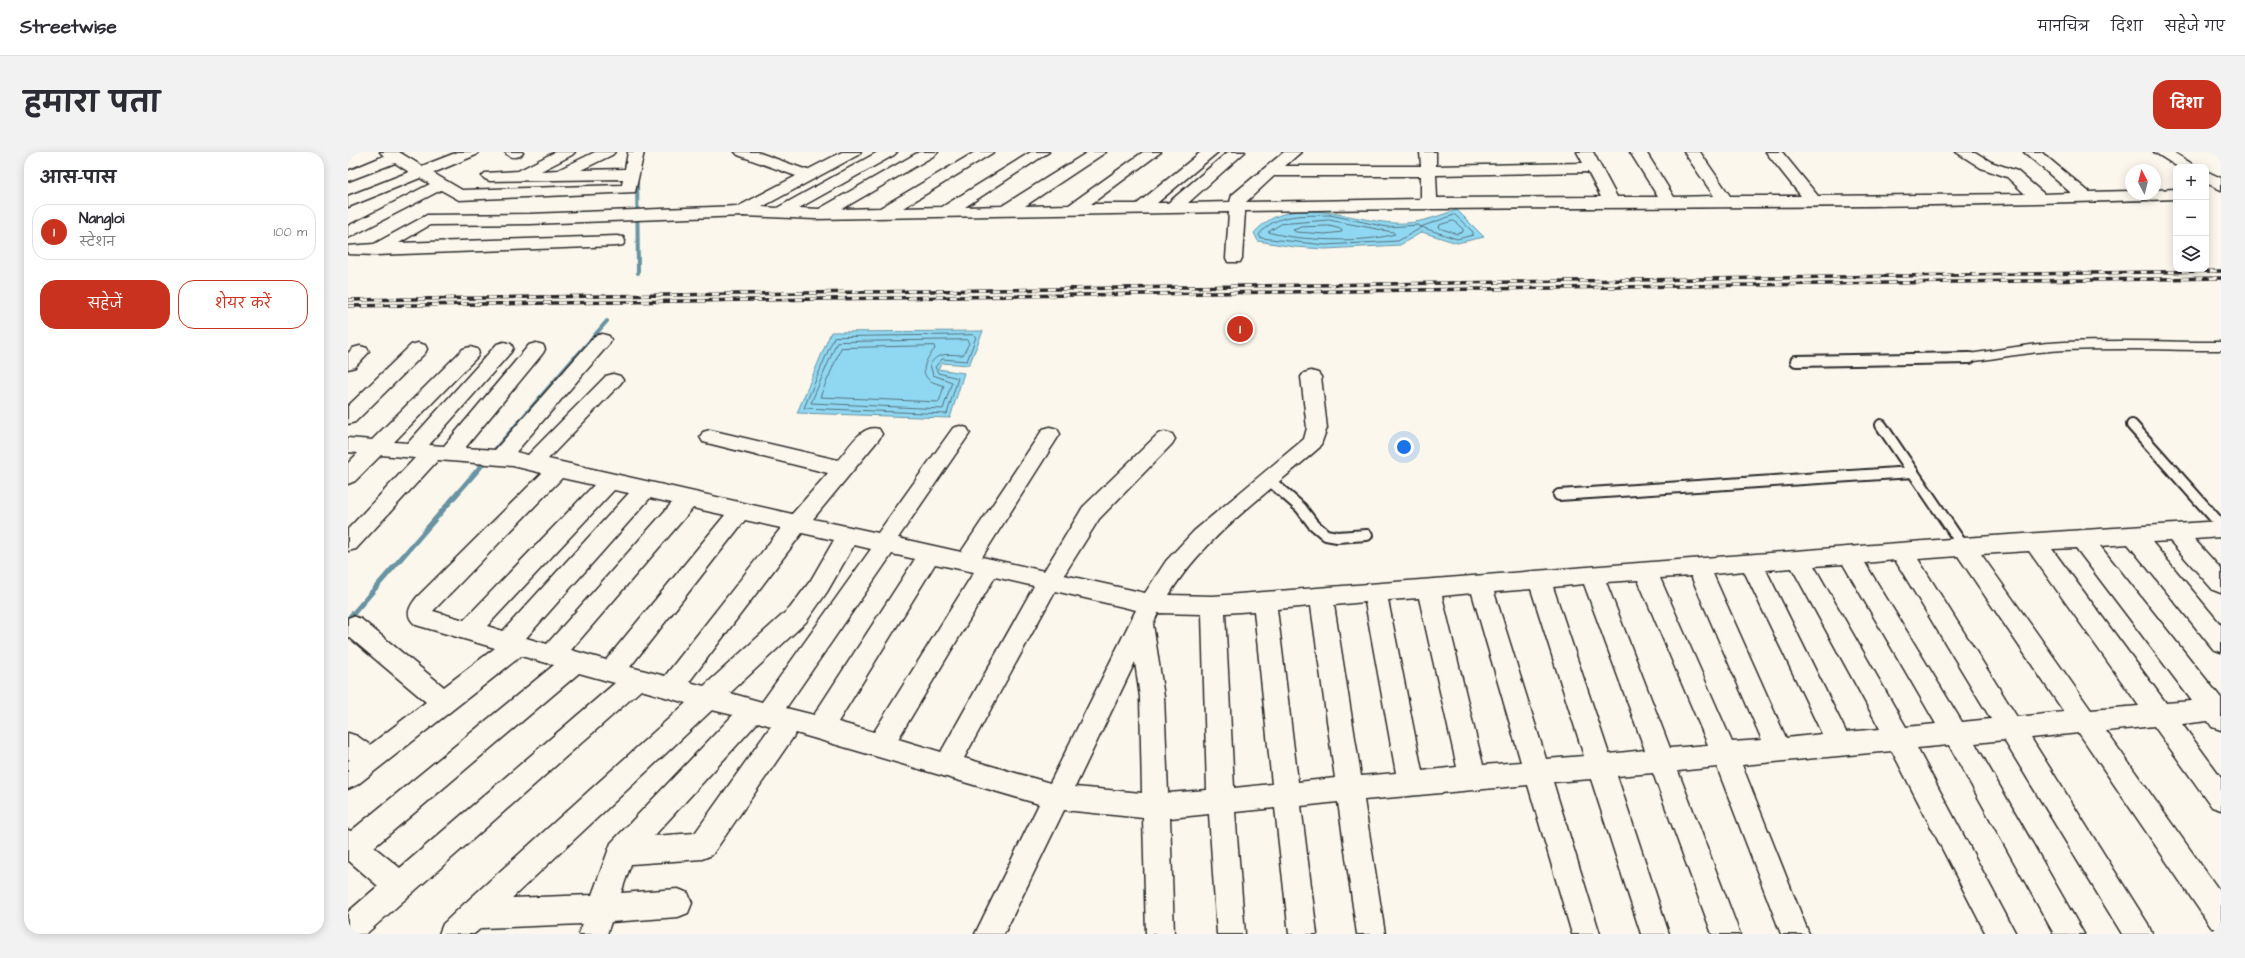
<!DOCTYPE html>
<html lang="hi">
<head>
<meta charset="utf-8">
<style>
  :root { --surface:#fff; --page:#f2f2f3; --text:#2b2b33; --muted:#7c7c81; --line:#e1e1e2; --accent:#c8321e }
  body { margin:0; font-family:"Architects Daughter","Playpen Sans Deva",sans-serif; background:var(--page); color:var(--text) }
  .controls { position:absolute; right:12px; top:12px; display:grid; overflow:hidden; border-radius:8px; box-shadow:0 2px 10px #0003 }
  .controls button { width:36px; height:36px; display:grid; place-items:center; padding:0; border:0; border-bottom:1px solid var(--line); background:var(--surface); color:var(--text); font:20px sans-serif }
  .compass { position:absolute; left:1777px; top:12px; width:36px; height:36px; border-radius:50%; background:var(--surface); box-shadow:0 2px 10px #0003; rotate:353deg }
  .you { position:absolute; left:1056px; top:295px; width:14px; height:14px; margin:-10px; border:3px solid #fff; border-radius:50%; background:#1a73e8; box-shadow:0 0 0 6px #1a73e833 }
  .badge { display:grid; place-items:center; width:26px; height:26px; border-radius:50%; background:var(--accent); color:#fff; font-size:13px; font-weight:700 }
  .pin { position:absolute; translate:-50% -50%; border:2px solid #fff; box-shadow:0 1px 4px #0006 }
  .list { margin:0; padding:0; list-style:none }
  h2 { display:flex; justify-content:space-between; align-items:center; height:52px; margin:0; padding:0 16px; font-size:17px }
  h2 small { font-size:13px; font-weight:400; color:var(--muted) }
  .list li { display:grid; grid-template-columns:26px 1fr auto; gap:12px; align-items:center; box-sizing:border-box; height:56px; margin:0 8px 8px; padding:0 8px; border:1px solid var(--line); border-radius:16px }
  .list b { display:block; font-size:15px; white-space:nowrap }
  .list p { margin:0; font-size:13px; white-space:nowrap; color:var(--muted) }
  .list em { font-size:13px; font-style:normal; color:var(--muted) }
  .actions { display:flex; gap:8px; padding:12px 16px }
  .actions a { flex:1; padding:9px 0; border:1px solid var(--accent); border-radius:16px; text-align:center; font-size:14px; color:var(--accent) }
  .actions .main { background:var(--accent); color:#fff }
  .icon { flex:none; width:22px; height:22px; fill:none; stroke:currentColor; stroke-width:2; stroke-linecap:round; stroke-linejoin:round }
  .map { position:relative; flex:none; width:1873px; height:782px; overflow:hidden; border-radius:16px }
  header { display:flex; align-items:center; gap:24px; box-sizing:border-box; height:56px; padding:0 20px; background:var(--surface); border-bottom:1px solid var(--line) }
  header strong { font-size:19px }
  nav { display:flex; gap:22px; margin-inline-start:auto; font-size:14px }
  .intro { display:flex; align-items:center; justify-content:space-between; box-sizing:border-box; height:96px; padding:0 24px }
  h1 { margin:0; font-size:28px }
  .button { padding:10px 18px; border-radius:16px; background:var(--accent); color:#fff; font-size:14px; font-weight:700 }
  main { display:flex; gap:24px; padding:0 24px }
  aside { flex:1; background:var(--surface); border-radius:16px; box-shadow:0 2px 10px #0003 }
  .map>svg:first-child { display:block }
  .water { fill:#90d8f2; stroke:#6893a2 }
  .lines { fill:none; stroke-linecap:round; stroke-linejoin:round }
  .shore { stroke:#53707b; stroke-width:1 }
  .stream-far2 { stroke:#6893a2; stroke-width:4 }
  .stream-far1 { stroke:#6893a2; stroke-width:5 }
  .stream { stroke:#6893a2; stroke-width:6 }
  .service-far1-casing { stroke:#2b2b2b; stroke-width:11 }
  .service-casing { stroke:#2b2b2b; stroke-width:14 }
  .minor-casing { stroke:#2b2b2b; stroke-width:3 }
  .service-far1 { stroke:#fbf7ec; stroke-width:8 }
  .service { stroke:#fbf7ec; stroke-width:10 }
  .minor { fill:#fbf7ec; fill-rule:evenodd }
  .rail-casing { stroke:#2b2b2b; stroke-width:3.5 }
  .rail { stroke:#fbf7ec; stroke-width:2.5; stroke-dasharray:7; stroke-linecap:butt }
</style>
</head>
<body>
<header>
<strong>Streetwise</strong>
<nav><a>मानचित्र</a><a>दिशा</a><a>सहेजे गए</a></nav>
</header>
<div class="intro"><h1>हमारा पता</h1><a class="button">दिशा</a></div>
<main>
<aside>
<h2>आस-पास<small></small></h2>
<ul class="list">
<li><span class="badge">1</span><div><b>Nangloi</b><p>स्टेशन</p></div><em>100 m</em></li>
</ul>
<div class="actions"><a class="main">सहेजें</a><a>शेयर करें</a></div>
</aside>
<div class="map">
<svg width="1873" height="782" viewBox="0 0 1873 782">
  <rect width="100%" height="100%" fill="#fbf7ec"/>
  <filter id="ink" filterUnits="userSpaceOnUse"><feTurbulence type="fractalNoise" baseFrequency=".025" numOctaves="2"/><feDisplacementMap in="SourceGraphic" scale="8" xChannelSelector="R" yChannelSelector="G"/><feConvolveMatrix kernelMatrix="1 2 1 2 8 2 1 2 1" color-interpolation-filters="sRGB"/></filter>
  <g filter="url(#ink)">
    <!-- water -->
    <path class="water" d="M1109,58l27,27 -27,6 -35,-11 -22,13 -75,4 -31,-2 -36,-6 -4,-8c39,-45 103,-7 152,-10 18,-1 34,-8 51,-13z
      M635,179l-14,34 -27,-2 -4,6 26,4 -14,45 -153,-5 34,-81z"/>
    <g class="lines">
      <!-- shore -->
      <path class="shore" d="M982,63l57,12 32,-2 2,3 -23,13 -73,4 -64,-7 -2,-3c16,-23 46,-19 71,-20z
        M1107,63l18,17v3l-16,4 -36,-12z
        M981,68l64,12 2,2c-30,9 -97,7 -127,-2l13,-8z
        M1106,69l9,8v3l-6,2 -18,-6 1,-3z
        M981,74l12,3 1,3 -17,2 -29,-2 -3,-2 9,-3z
        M626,183l2,2 -9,24 -25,-2 -7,8 3,6 20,5 -11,36 -143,-6 30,-71z
        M619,188l2,3 -6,12c-13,0 -26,-4 -33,10l3,10 19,7 -9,27 -132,-6 26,-61z
        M586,194l1,3c-7,7 -17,22 -6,31 4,3 11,4 15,6l-5,16 -119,-5 21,-49z"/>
      <!-- stream-far2 -->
      <path class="stream-far2" d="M289,23l1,98
        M226,207l33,-38"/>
      <!-- stream-far1 -->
      <path class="stream-far1" d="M148,297l79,-91
        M4,463l130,-150"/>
      <!-- stream -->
      <path class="stream" d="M0,468l5,-6"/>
      <!-- service-far1 casing -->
      <g class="service-far1-casing">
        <path id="service-far1" d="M1611,207c31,-3 60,-10 91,-12 56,-4 114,-1 171,-1"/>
      </g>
      <!-- service casing -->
      <g class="service-casing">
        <path id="service" d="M1448,209l174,-3
          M1533,273l82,121
          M1784,273l89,100
          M920,327l33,29 12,16 13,11 11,2 30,-2
          M1211,343l354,-23"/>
      </g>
      <!-- minor casing -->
      <g class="minor-casing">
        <path id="minor" d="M32,0h19l23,14 36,-14h21l-3,3 -43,18 29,17 160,-5 1,-6 -133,2 -5,-2 -3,-3 3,-3 33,-2 37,-19h20l-3,3 -31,16 17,-1 37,-18h20l-3,3 -31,15 44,-1 3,-17h16l-9,40 -176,8 -18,-10 -93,48v-12l82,-42 -10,-6 -72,29v-11l61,-24 -14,-9 -47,18v-10l36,-15z
          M157,0h17l1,1 -3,3c-6,2 -11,2 -15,-4z
          M387,0h22l50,18 35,-18h19l-3,3 -96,52 15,1 101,-56h19l-3,3 -95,53 20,1 100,-57h19l-3,3 -93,54 38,-1 95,-56h19l-91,56 39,-1 89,-55h18l-84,55 37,-1 86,-54h18l-81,54 44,-1 74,-53h18l-70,52h46l64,-52h17l-61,51h11l60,-51h17l-57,51 42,-1 2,-7 52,-43h17l-16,14h136l-1,-14h16v14l147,-3 -6,-11h16l24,45h41l-28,-45h16l28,45 40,-1 -30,-44h16l30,44h71l-35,-44h16l36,44 207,-2 -18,-17 -26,-9 -25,-16h19l16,10 26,9 27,23 27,-1 -47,-41h17l48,40 42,-1v3h24v-4l21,-1v10c-310,11 -621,7 -931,12l-3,47 -2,4h-12l-2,-4 3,-46 -414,7 -72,-3 -213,8 -100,1 -31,18 218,-7 6,1 2,4 -2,4 -6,1 -241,9 -28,-1v-8l26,-2 53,-29 103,-1 209,-8 57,-30 -58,-21zM1240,20l13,25 -164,1 -1,-23zM926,24h147v23l-175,3z
          M1806,0h19l24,15h-19z
          M1858,19l15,7v12l-15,-7z
          M254,182l7,2 2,4 -2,4 -93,108 12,3 78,-79 7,-2 7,2 3,4 -3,4 -72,75 244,55 36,-41 -125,-31 -3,-5 3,-5 7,-2 128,30c11,-12 23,-36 41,-31l3,5 -3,5 -66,80 65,14 75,-105 7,-2 7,2 3,5 -72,105 63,14 82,-123 7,-2 7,2 3,5 -78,123 62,14 39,-64 75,-73 7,-2 7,2 3,5 -3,5 -73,75 -35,56 81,18 21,-32 28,-30 110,-92 3,-11 -6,-51 3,-4 7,-2 7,2 3,4 6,51 -7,19c-50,44 -117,91 -151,148l44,1 750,-58 258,-17v16l-27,2 27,30v24l-8,-3 -43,-49 -18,1 69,83v27l-8,-3 -85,-105 -28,2 121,152v32l-9,-3 -4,-6 -26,3 39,53v33l-9,-3 -58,-81 -48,5 115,162v38l-10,-4 -132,-194 -48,5 117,186 4,10h-30l-118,-194 -29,3 109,191h-30l-105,-189 -32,3 99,186h-30l-94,-183 -150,14 67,169h-28l-64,-167 -39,4 62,163h-28l-59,-161 -36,3 52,158h-28l-50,-155 -38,3 47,152h-28l-44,-149 -164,15 21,134h-28l-19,-132 -37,4 16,128h-28l-14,-126 -40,4 10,122h-28l-8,-120 -39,4 4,116h-28l-3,-116 -79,-8 -60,124h-29l64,-130 -243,-71 -84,122 -10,4 -71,5 -10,29 57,-4 10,4 4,10 -4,10 -10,4 -67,5 -4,12h-28l3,-10 -101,4 -7,6h-35l4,-10 21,-20 222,-201 -45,-13 -275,244h-18v-22l30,-26 -30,-26v-30l3,1 203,-166 -33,-9 -164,129 -9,4v-28l2,-1 -2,-1v-26l9,3 13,9 56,-43 -78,-66v-18l5,-2 8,3 83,68 51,-39 -79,-23c-12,-9 -7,-18 1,-28l125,-124 -29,-7 -75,-6 -82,89 -8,2v-22l67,-71 -34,-3 -26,26 -7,3v-21l10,-10 -10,-1v-14l24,2 91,-91 7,-2 7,2 2,4 -2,4 -83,85 14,1 89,-99 7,-2 7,2 2,4 -2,4 -82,93 15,1 85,-101 7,-2 7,2 2,4 -2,4 -78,95 30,2 100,-114zM214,326l32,7 -130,135 -31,-9zM266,338l15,3 -126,138 -16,-5zM302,346l22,5 -125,141 -21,-6zM345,356l32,7 -119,145 -35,-10zM397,368l36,8 -116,148 -35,-9zM454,381l32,7 -23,40 -21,28 -86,78 -15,-4zM506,393l17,4 -109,153 -32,-9 76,-71 21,-30zM1728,396l116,153 -26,2 -114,-154zM1681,399l110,155 -48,4 -110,-156zM544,402l23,5 -101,156 -28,-7zM1610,404l106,156 -47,5 -99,-158zM1547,408l96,159 -29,3 -97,-159zM587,412l39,8 -100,160 -36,-10zM1495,412l93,160 -30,3 -92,-161zM1444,416l88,161 -34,3 -80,-162zM1396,419l78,163 -36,4 -73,-164zM1343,424l71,164 -30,2 -72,-164zM647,425l39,9 -93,166 -43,-13zM1290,428l70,165 -38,3 -64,-166zM1236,432l61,166 -36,4 -56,-167zM1183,437l53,167 -38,3 -52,-167zM707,439l81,19 -86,173 -86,-25zM1124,441l49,169 -38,3 -41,-169zM1071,446l38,169 -35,4 -34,-171zM1017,450l31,171 -35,3 -27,-171zM963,454l24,172 -37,4 -21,-173zM906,459l18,173 -38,4 -9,-175zM810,461l44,1 5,176 -39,3 -4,-96 -11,-73zM787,510l5,35 2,96 -67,-6zM231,521l36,10 -215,185 -26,-21zM364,558l21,5 -122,128 -19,52 -80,3zM410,570l13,4 -76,107 -41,3z
          M70,191l7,2 2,4 -2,4 -70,69 -7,2v-18l63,-61z
          M12,194l7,2 2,4 -14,15 -7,2v-16l5,-5z"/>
      </g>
      <!-- service-far1 -->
      <use href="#service-far1" class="service-far1"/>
      <!-- service -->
      <use href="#service" class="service"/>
      <!-- minor -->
      <use href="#minor" class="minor"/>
      <!-- rail casing -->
      <g class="rail-casing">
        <path id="rail" d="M0,148l1873,-29
          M0,154l1873,-28"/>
      </g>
      <!-- rail -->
      <use href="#rail" class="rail"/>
    </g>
  </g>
</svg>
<div class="controls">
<button>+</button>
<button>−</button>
<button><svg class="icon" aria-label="layers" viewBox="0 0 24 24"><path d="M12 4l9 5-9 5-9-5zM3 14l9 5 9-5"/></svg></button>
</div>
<svg class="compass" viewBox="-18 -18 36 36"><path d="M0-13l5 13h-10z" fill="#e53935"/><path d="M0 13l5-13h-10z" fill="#7c7c81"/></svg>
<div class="you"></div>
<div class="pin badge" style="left:892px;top:177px">1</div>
</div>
</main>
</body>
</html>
